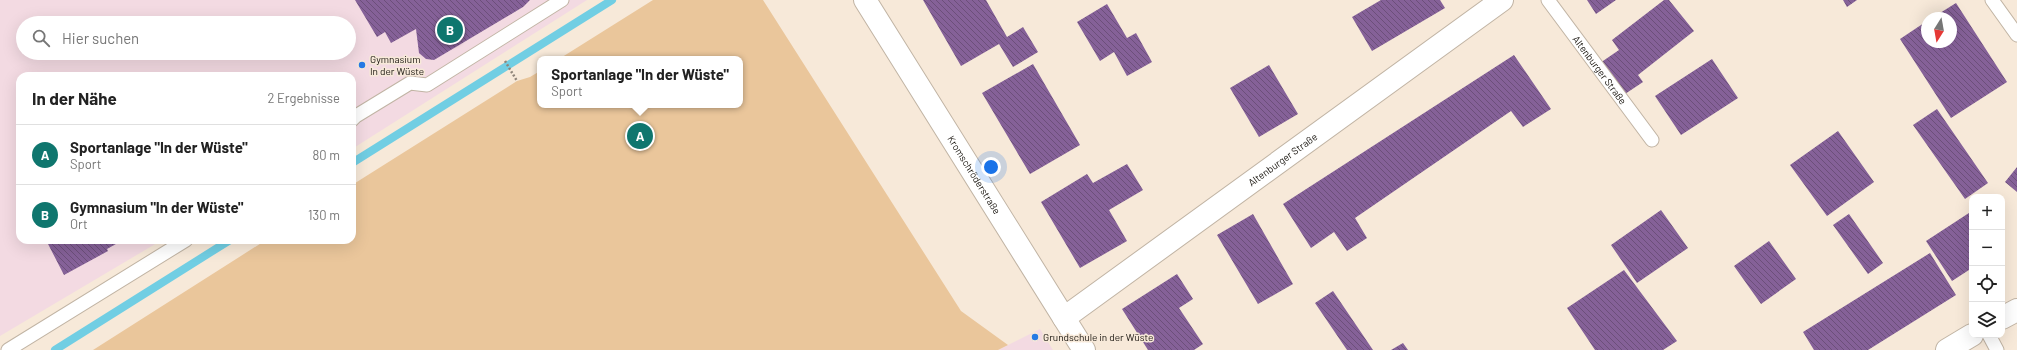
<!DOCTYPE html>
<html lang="de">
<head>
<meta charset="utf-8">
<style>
  :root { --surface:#fff; --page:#f2f2f2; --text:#222; --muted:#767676; --line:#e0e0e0; --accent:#0f766e }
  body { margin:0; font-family:Barlow,sans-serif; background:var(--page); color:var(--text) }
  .controls { position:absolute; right:12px; bottom:12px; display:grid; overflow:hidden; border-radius:8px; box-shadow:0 4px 16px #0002 }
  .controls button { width:36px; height:36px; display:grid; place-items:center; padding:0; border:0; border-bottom:1px solid var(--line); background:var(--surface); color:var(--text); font:20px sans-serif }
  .compass { position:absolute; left:1921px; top:12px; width:36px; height:36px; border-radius:50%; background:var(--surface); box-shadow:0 4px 16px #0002; rotate:191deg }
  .you { position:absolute; left:991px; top:167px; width:14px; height:14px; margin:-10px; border:3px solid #fff; border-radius:50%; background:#1a73e8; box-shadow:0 0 0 6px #1a73e833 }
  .badge { display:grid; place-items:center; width:26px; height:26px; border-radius:50%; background:var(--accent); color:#fff; font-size:13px; font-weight:700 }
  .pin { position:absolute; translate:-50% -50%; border:2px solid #fff; box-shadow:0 1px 4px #0006 }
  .popup { position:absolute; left:537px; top:56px; width:206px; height:52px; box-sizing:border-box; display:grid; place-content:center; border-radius:8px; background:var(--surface); filter:drop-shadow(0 1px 3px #0005); font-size:13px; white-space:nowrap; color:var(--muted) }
  .popup b { font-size:15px; color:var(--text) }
  .popup::after { content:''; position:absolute; left:50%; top:100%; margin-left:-8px; border:8px solid transparent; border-top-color:var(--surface) }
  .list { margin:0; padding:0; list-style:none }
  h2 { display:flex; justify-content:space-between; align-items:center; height:52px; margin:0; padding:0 16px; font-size:17px }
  h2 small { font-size:13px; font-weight:400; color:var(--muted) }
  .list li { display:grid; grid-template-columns:26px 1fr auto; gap:12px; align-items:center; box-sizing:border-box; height:60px; padding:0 16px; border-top:1px solid var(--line) }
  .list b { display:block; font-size:15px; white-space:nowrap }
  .list p { margin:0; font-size:13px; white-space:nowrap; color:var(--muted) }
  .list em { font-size:13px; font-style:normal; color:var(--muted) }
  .icon { flex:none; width:22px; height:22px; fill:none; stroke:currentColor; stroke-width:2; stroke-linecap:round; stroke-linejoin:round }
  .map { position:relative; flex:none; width:2017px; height:350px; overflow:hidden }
  .search { position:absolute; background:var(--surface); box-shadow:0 4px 16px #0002; left:16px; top:16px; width:340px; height:44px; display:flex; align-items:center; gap:10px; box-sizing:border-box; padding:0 14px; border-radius:22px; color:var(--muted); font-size:15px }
  .panel { position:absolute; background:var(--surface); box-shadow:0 4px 16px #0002; left:16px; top:72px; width:340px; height:172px; border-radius:12px }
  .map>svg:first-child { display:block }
  .education { fill:#f3dae2; fill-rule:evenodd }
  .grass { fill:#eac69b }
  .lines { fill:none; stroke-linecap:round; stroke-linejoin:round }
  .stream { stroke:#71cee3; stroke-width:8 }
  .building { fill:url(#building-back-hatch) }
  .lane-casing { stroke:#c1b4a4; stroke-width:15 }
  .street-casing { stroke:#c1b4a4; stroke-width:24 }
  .path { stroke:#8e8479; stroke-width:2.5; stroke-dasharray:2 2; stroke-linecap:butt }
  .lane { stroke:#fff; stroke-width:13 }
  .street { stroke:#fff; stroke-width:22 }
  .poi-dot { fill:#267ae4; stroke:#f7e9d9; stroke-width:1.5 }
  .labels { text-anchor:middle; stroke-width:3; stroke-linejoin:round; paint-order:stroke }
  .poi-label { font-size:10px; fill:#19150f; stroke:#f7e9d9; text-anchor:start }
  .street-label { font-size:10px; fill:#19150f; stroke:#f7e9d9 }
</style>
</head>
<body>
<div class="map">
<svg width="2017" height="350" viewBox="0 0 2017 350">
  <defs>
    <pattern id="building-back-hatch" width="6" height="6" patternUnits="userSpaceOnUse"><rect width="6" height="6" fill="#856198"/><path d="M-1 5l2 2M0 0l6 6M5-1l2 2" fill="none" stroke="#6c4f7a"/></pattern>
  </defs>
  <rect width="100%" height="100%" fill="#f7e9d9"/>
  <!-- education -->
  <path class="education" d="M0,0h587l-235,149v-73h-332v164h142l-162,96zM23,23h326v30h-326z
    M1040,329l13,21h-55z"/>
  <!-- grass -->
  <path class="grass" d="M653,0h110l198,311 47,34 -10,5h-905l173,-110h86v-55l165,-104 13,-4 10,-6v34h200v-46h-181z"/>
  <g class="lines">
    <!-- stream -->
    <path class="stream" d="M352,163l260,-163
      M55,350l175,-110"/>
  </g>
  <!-- building -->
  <path class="building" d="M355,0h175l-7,7 -89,53 -8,-1 -7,-6 -3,-24 -25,14 -6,-11 -8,5z
    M923,0h63l21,37 16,-10 15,25 -25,15 -14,-23 -38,22z
    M1381,0h59l5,8 -73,43 -20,-34z
    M1587,0h29l-20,14z
    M1664,0h5l25,31 -56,44 5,7 -18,12 -25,-31 19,-13 -7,-10z
    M1843,0h14l-10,7z
    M1956,3l51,79 -56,36 -51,-79 27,-18v21h24v-24h-19z
    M1107,4l20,34 9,-5 16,29 -25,14 -13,-24 -14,9 -23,-39z
    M1514,55l37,54 -28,18 -12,-16 -156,107 12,20 -20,13 -13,-19 -23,16 -28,-44z
    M1712,59l26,39 -57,37 -26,-39z
    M1033,64l47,81 -50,29 -48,-81z
    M1269,65l29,49 -39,23 -29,-49z
    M1937,109l51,74 -23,16 -52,-74z
    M1838,131l36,51 -47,34 -37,-51z
    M1127,164l16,26 -34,20 18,31 -47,27 -39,-66 46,-28 6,9z
    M2017,167v25l-12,-10z
    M1661,210l27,38 -51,35 -26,-38z
    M1972,211v57l-20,13 -26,-40z
    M1253,214l40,70 -35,20 -41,-69z
    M1849,214l34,49 -15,11 -35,-49z
    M51,240h72l-16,9 1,2 -44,24 -17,-33z
    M1769,241l27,38 -35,25 -27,-38z
    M1930,253l26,42 -88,55h-54l-11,-18z
    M1624,270l53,71 -14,9h-68l-28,-42z
    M1177,274l16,25 -14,9 24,36 -9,6h-46l-26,-41z
    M1333,291l40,59h-26l-32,-47z
    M1403,343l5,7h-17z"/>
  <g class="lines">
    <!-- lane casing -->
    <g class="lane-casing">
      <g id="lane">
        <path id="s1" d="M1548,0l104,140"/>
        <path d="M1992,0l25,35"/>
        <path d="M352,120l4,-4 54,-33 17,2 135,-85"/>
        <path d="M1989,335l8,15"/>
        <path d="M8,350l178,-110"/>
      </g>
    </g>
    <!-- street casing -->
    <g class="street-casing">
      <g id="street">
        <path id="s2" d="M865,0l219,350"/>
        <path id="s3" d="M1064,318l438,-318"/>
        <path d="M2002,318l15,-8"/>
        <path d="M1947,350l25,-15"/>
      </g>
    </g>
    <!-- path -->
    <path class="path" d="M505,61l12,20"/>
    <!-- lane -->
    <use href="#lane" class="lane"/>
    <!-- street -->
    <use href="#street" class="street"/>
  </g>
  <!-- markers -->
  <g class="poi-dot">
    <circle cx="362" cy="65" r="4"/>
    <circle cx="1035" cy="337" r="4"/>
  </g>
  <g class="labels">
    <!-- poi labels -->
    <g class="poi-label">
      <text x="370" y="63">Gymnasium<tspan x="370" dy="12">In der Wüste</tspan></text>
      <text x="1043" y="341">Grundschule in der Wüste</text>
    </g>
    <!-- street labels -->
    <g class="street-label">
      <text dy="4" stroke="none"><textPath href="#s1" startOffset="87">Altenburger Straße</textPath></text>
      <text dy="4" stroke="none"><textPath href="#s3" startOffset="270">Altenburger Straße</textPath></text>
      <text dy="4" stroke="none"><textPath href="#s2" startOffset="206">Kromschröderstraße</textPath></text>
    </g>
  </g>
</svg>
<div class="controls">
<button>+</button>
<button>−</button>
<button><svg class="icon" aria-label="locate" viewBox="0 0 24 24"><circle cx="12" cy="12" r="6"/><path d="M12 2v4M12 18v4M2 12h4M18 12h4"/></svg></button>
<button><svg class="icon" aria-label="layers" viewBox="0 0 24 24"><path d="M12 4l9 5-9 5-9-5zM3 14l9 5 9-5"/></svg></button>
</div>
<svg class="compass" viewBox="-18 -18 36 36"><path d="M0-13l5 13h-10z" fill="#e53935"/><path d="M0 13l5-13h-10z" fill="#767676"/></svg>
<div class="you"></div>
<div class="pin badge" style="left:640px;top:136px">A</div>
<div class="popup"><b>Sportanlage &quot;In der Wüste&quot;</b>Sport</div>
<div class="pin badge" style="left:450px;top:30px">B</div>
<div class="search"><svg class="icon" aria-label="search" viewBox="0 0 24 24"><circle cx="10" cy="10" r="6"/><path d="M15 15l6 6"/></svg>Hier suchen</div>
<section class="panel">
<h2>In der Nähe<small>2 Ergebnisse</small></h2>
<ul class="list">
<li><span class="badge">A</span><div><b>Sportanlage &quot;In der Wüste&quot;</b><p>Sport</p></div><em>80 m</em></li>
<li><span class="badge">B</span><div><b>Gymnasium &quot;In der Wüste&quot;</b><p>Ort</p></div><em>130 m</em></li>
</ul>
</section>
</div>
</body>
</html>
